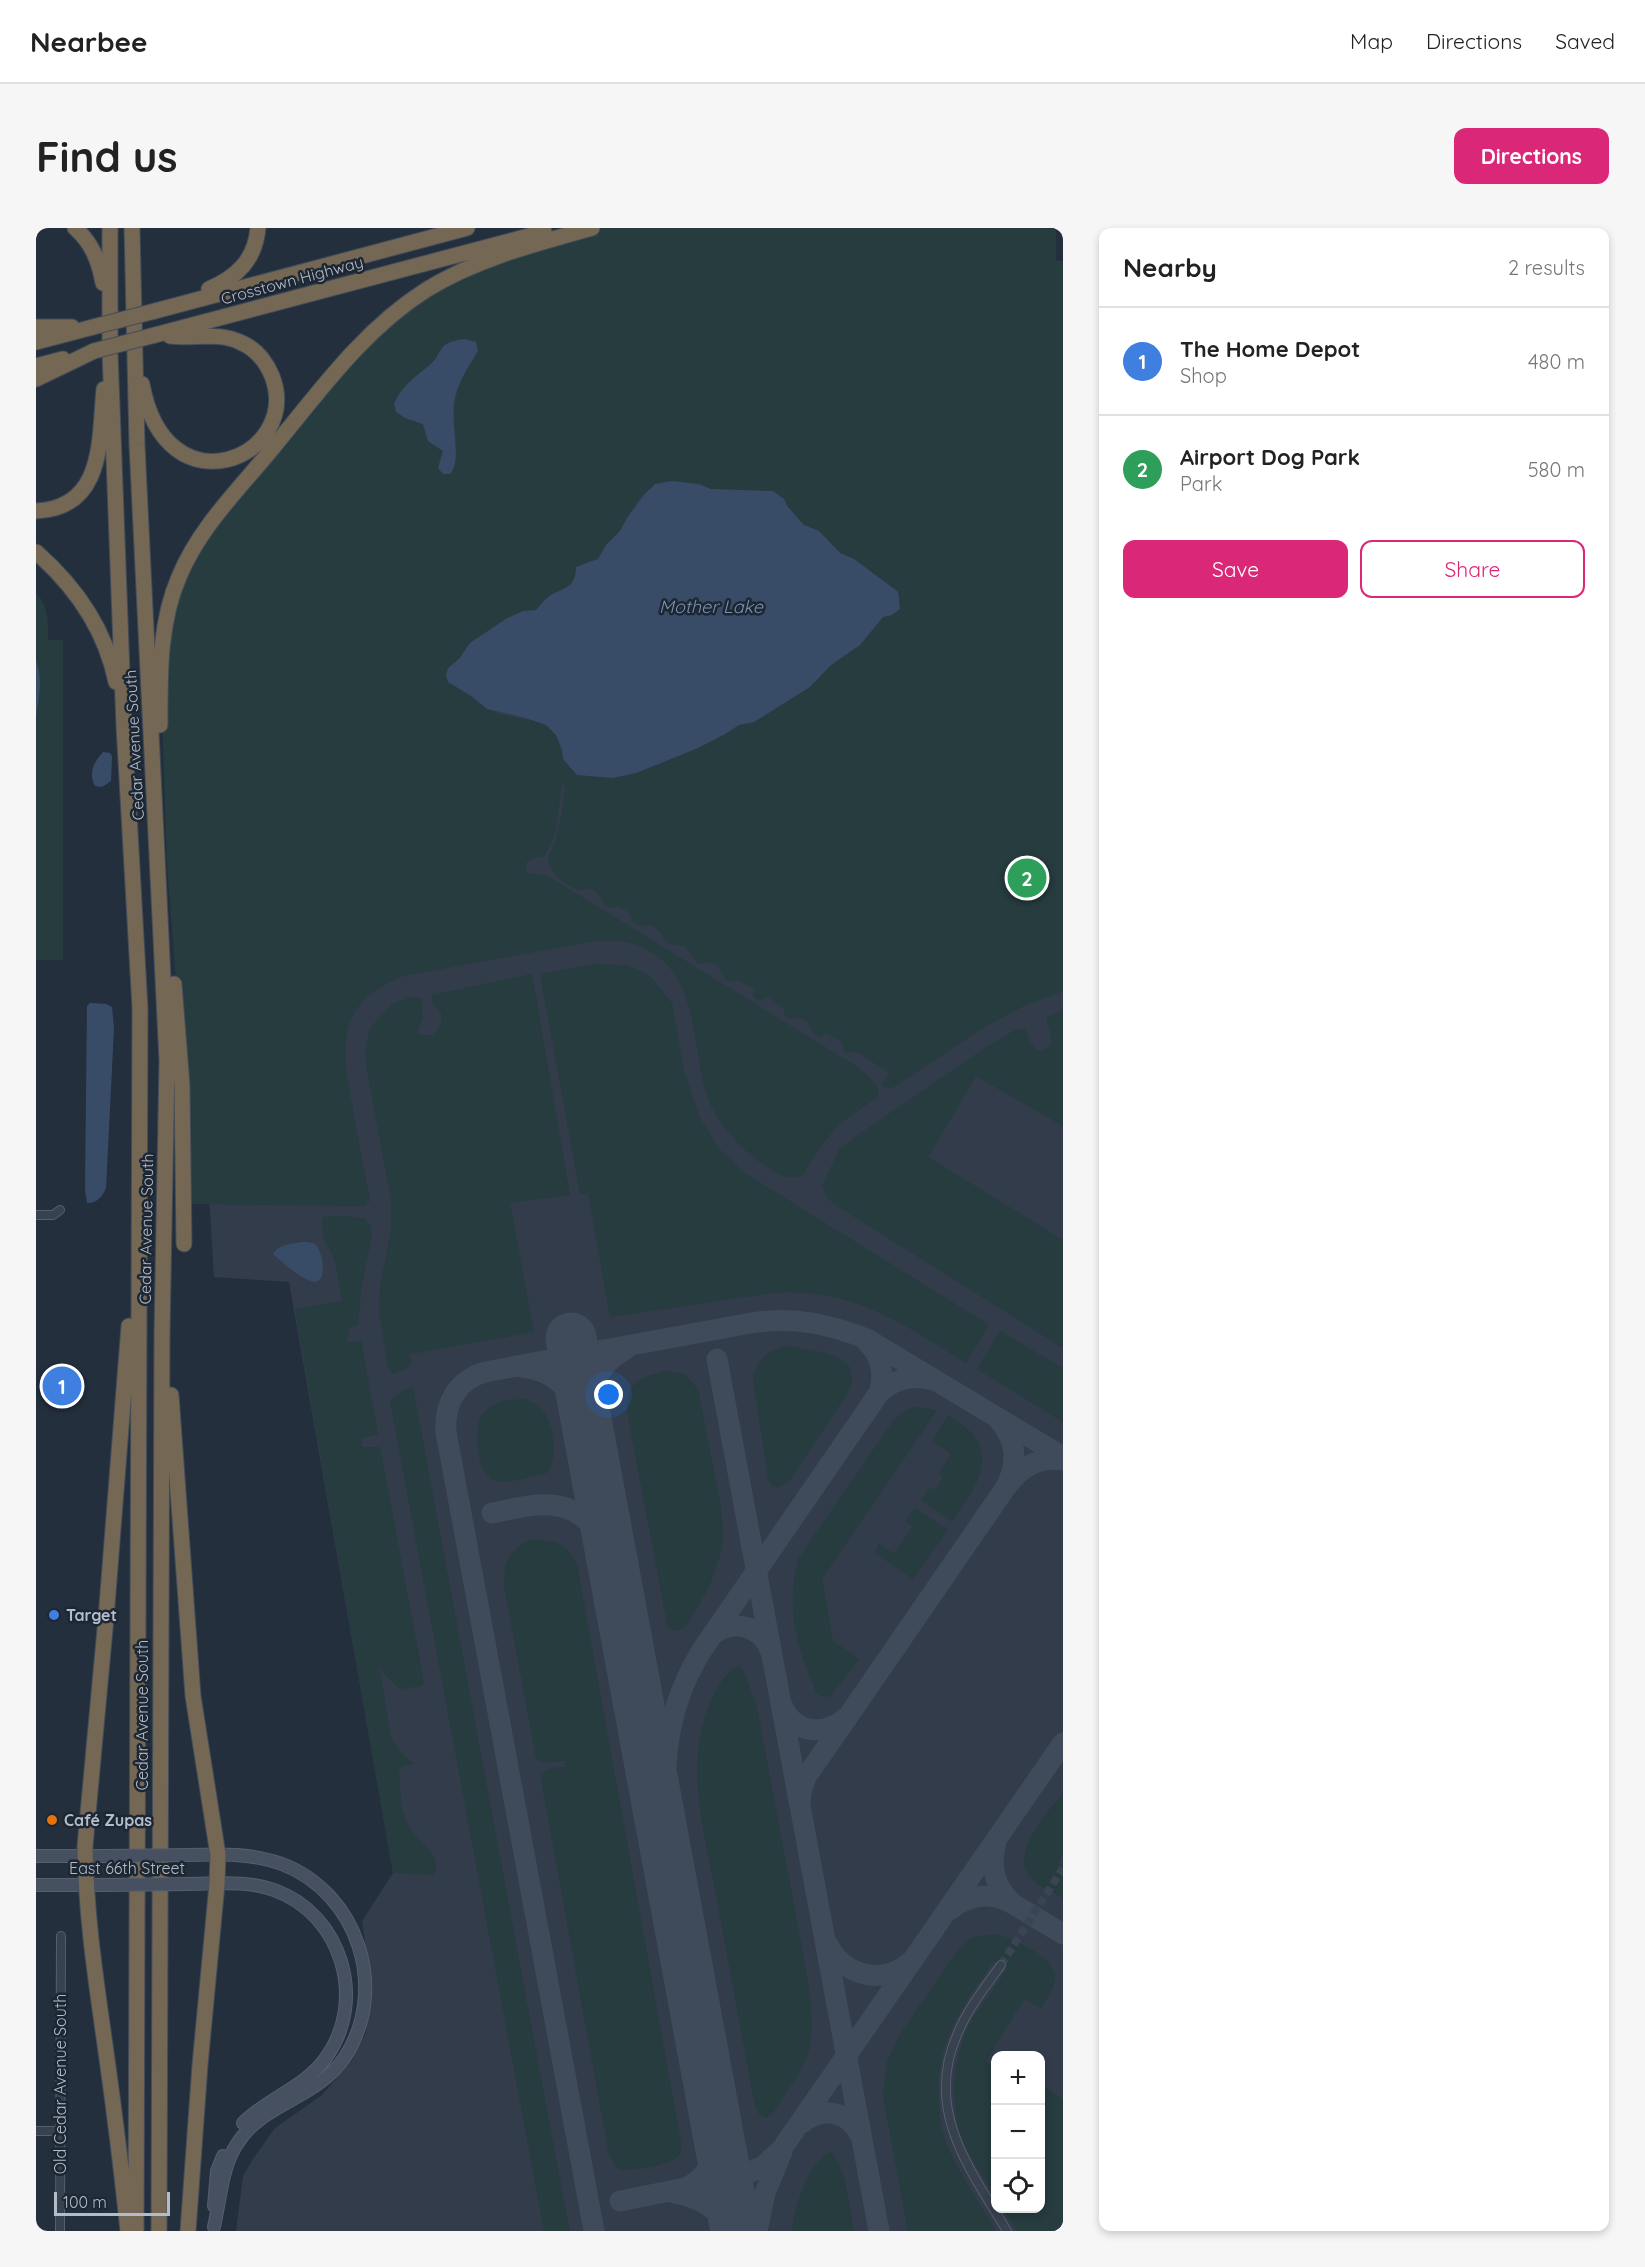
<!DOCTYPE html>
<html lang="en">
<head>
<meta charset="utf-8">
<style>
  :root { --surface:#fff; --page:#f6f6f6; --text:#222; --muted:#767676; --line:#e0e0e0; --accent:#db2777 }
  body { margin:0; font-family:Quicksand,sans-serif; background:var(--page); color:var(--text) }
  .controls { position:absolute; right:18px; bottom:18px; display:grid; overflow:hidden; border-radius:12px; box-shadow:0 3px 9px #0003 }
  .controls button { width:54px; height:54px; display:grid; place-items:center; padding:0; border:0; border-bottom:2px solid var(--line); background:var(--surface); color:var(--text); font:30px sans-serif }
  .scale { position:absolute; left:18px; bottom:15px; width:116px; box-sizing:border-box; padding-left:6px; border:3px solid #b4bcc9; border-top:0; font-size:16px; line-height:21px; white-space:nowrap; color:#b4bcc9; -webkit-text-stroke:4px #1d2633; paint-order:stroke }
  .you { position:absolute; left:573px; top:1167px; width:21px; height:21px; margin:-15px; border:4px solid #fff; border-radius:50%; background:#1a73e8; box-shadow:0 0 0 9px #1a73e833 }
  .badge { display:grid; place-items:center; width:39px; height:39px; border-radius:50%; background:var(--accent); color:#fff; font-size:20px; font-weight:700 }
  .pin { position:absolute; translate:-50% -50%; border:3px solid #fff; box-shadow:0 2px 6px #0006 }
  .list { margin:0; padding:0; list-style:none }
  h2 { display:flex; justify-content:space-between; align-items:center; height:78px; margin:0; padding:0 24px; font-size:26px }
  h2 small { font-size:20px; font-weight:400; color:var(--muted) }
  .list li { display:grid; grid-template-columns:39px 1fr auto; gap:18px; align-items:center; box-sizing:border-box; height:108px; padding:0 24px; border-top:2px solid var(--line) }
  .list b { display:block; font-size:22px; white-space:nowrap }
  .list p { margin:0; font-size:20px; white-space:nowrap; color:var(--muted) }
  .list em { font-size:20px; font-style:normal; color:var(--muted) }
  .actions { display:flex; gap:12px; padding:18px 24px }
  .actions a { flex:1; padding:14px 0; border:2px solid var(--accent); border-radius:12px; text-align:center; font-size:21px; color:var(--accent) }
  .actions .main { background:var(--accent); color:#fff }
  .icon { flex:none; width:33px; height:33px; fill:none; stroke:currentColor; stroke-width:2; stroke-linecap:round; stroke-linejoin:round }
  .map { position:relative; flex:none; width:1027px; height:2003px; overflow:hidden; border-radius:12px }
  header { display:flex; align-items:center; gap:36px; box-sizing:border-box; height:84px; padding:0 30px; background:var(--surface); border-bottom:2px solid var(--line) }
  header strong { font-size:28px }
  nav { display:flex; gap:33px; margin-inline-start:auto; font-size:21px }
  .intro { display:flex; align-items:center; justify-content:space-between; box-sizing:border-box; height:144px; padding:0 36px }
  h1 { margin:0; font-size:42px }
  .button { padding:15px 27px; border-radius:12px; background:var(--accent); color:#fff; font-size:21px; font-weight:700 }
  main { display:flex; gap:36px; padding:0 36px }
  aside { flex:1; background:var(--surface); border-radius:12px; box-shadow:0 3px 9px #0003 }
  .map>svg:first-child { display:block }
  .airport { fill:#323c4b; fill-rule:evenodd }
  .green { fill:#263c3f; fill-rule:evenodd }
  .water { fill:#394c67 }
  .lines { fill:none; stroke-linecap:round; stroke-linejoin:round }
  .taxiway { stroke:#3f4a5a; stroke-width:21 }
  .runway { stroke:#3f4a5a; stroke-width:51 }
  .street-tunnel { stroke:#3a4453; stroke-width:8; stroke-dasharray:8 4; stroke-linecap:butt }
  .street-casing { stroke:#565f6c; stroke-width:10 }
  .secondary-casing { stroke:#565f6c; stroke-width:14 }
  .highway-casing { stroke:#434c59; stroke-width:17 }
  .street { stroke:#38414e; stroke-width:8 }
  .secondary { stroke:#465061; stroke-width:12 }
  .highway { stroke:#746855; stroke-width:15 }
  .secondary-bridge-casing { stroke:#565f6c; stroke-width:14; stroke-linecap:butt }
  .highway-bridge-casing { stroke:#434c59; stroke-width:17; stroke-linecap:butt }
  .secondary-bridge { stroke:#465061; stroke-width:12 }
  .highway-bridge { stroke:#746855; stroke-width:15 }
  .shop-dot { fill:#3f7fe0; stroke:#1d2633; stroke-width:2 }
  .food-dot { fill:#e8710a; stroke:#1d2633; stroke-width:2 }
  .labels { text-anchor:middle; stroke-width:5; stroke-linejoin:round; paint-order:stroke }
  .street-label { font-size:16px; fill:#b4bcc9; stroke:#1d2633 }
  .poi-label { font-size:16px; font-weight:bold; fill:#b4bcc9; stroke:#1d2633; text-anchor:start }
  .water-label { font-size:18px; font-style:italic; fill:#7c92b1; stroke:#1d2633 }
</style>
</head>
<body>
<header>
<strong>Nearbee</strong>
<nav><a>Map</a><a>Directions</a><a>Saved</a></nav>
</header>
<div class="intro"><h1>Find us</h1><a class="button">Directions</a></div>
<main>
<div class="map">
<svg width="1027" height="2003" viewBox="0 0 1027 2003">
  <rect width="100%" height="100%" fill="#242f3e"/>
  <!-- airport -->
  <path class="airport" d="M793,26l234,7v1970h-827l7,-55 10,-17 22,-31 47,-33 29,-33 15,-29 2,-28 -1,-50 -5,-34 31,-48 -104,-591 -75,-5 -7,-114 199,-803zM960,1828h45v152h-45z"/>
  <!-- green -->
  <path class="green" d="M568,0h452v32l7,2v729l-39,15 -36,19 -91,60 -5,3 -9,-1 -2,-4 7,-7 -1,-5 -32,-20 -8,2 -4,-2v-8l-16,-10 -8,4 -6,-4c-4,-13 -12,-17 -23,-14l-6,-4v-6l-16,-12 -9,4 -6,-5 1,-7 -15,-9 -11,2 -12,-18 -7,-2 -11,2 -13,-18 -19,-3 -6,-11 -9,-7 -10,1 -7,-3c-3,-10 -12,-19 -23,-15l-7,-3c-3,-6 -4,-11 -11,-15 -5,-3 -8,0 -13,0 -14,-3 -31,-19 -32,-32 12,-23 14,-47 17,-71l-3,-3 -6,46 -4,12 -8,14 -13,3 -5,4 1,10 21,3 311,192c8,7 21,17 20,28l-40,28 -18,22 -19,30c-18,5 -28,-5 -42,-14 -21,-15 -43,-39 -52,-64 -17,-46 -8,-118 -56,-145 -19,-12 -35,-14 -57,-12l-192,35c-69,28 -62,71 -50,133 5,30 11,60 17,91l-5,6 -173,-2 -3,-3 -4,-102 -18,-235 -5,-150 3,-72 29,-89 164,-203 67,-56 104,-45zM405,122l37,1c-27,41 -27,63 -21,110l-29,-20 -5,-17 -18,-6 24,-53 6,-6zM636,253l27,3 12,5h15l58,9 3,8 17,19 15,6 21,22 14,6 44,32 2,9 -8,15 -9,2 -23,28 -29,20 -21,22 -56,35 -15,3 -14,9 -27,14 -43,18 -42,12 -50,-19c-5,-53 -47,-32 -77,-51 -13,-8 -24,-19 -38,-26v-14l11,-9 11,-16 36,-24 17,-8 13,-1 33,-22 17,-26 12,-3c6,-11 13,-17 21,-27 3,-3 5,-8 7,-12 12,-22 21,-35 46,-39z
    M0,365c13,12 12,31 12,47h15v320h-27z
    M558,736l31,1 14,5 10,5 23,28 12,68 15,45 20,33 24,23 246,153 -23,38c-65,-40 -113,-76 -194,-70l-162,24 -22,-124 -8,1 -40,-220z
    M496,746l38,221 -60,8 24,129 -124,22 1,10 -4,5 -15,5 -4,-8 -9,-53 1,-26 11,-57v-30l-25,-135 -1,-16 5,-21 23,-24 18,-7 10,1 2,20 -6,14 5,3h11l8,-10v-12l-9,-9v-9z
    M1027,782v116l-87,-50 -48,81 135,83v108l-229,-144 -7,-7 -5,-11 17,-36 16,-13 133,-91 27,-16 11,-2 4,15 6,7h8l7,-4v-9l-5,-19z
    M309,988l19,2 7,8 1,8 -11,56 -3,35 -9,3 -2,15 14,-3 17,94 -16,4v9h18l44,235 -3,4 -21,3 -16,-15 -5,-9 12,73 9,14 14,12 -10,1 -5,6c1,18 1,36 8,52 7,16 39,34 26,52l-40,-2 -98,-564 47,-8 -6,-35 -4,-13 -9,-15 -1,-21z
    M964,1103l63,37v54l-86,-53z
    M751,1118c25,5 83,7 60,48l-57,86c-9,8 -17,12 -22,-1l-15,-100c2,-18 16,-30 34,-33z
    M631,1143l17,3 14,15 23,119 2,22 -1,19 -12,36 -23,40 -10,6 -8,-3 -2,-4 -40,-213c0,-31 14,-34 40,-40z
    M377,1159l136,734 21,110h-26l-154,-830 14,-11z
    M488,1171c7,3 14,6 19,12 11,13 16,50 3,62 -13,3 -39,11 -50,8 -21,-6 -24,-57 -11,-70 10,-10 25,-11 39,-12z
    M879,1179l22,3 -115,169 11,62 26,18 -29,37 -7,1 -6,-3c-20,-47 -32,-83 -19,-135l95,-138 11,-10z
    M912,1187c8,6 19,12 26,21 22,29 -6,61 -22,86l-31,-22 9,-13 5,3 8,-12 -4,-5 12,-19 -19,-13z
    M879,1280l33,22 -35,49 -38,-26 4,-9 15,10 19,-28 -8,-5z
    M493,1312c25,0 36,1 48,24l102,567c1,7 4,17 0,24 -4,9 -48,17 -58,14 -6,-3 -9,-8 -12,-14l-69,-381 13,-7h13l-1,-6c-9,0 -22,5 -29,-3l-32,-172c0,-26 4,-33 25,-46z
    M702,1438l5,4 14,37 50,268c3,23 8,50 2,74 -5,22 -24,44 -36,64l-7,5 -7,-4 -5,-13c-13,-71 -26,-141 -39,-211 -8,-44 -21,-91 -17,-136 2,-26 15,-75 40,-88z
    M1027,1564v64l-5,7 5,3v32c-10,-6 -24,-11 -32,-20 -22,-25 17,-65 32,-86z
    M959,1706c16,3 57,22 60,40 1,13 -8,24 -14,34l-17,-9 -38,62 9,7v128c-12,-20 -32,-48 -37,-70 -8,-36 -3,-76 15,-108 11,-17 25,-33 34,-50l-13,-7c-32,45 -60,83 -55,142 1,9 0,17 3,27 10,36 36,69 54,101h-88l-25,-135 4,-34 13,-28 58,-84 15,-13z
    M1005,1857l22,14v132h-46l-14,-22 38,-1z
    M795,1924c15,15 19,58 23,79h-62c2,-22 16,-70 39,-79z"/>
  <!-- water -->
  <path class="water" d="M428,111l12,3 2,9c-9,15 -19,29 -23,46 -6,21 8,64 -5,77h-7l-5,-6 5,-17 -15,-10 -5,-17 -18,-6 -9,-6 -2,-8c8,-20 25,-29 40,-43 4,-5 6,-12 11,-16 6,-4 12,-5 19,-6z
    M636,253l27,3 12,5 62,2 11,8 3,7 17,19 15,6 21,22 14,6 44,33 2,17 -8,6 -9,2 -23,28 -29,20 -21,22 -56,35 -15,3 -14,9 -27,14 -62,25 -23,5 -36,-3 -14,-16 -1,-9 -6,-15 -10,-10 -20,-7 -39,-9 -14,-12 -25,-15 -2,-7 2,-7 11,-9 11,-16 36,-24 17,-8 13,-1c4,-4 7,-9 11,-12 13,-11 29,-7 29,-31l22,-8 8,-14 14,-14 7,-13 18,-24 10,-10z
    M0,432c7,18 3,37 0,56z
    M67,524l7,1 2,3 -1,25 -9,6 -7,-1c-7,-13 -1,-24 8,-34z
    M54,775l16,1 6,3 2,21 -8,160c-4,9 -9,15 -19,15l-2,-14 2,-183z
    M266,1014c5,0 11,0 14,3 8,9 13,45 -8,35 -12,-5 -26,-18 -35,-26 5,-10 19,-10 29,-12z"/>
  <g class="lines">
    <!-- taxiway -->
    <path class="taxiway" d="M681,1131l162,872
      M485,1139c37,3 49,25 65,53 3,-31 12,-56 40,-71
      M839,1170c15,-18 35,-24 58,-18
      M963,1192c18,21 19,43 7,67 14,-19 33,-31 57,-27
      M456,1285c15,-3 31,-7 46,-8 57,-4 69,42 80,85
      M676,1407c21,-16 48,-10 58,15
      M746,1477c13,31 45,31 67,10l-43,62 -4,11 -2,13
      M813,1487l157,-228
      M639,1670c-11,-88 -23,-169 27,-248l177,-257c6,-20 2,-39 -14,-53
      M977,1676l50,30
      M915,1681c19,-15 41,-17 62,-5 -18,-17 -24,-37 -17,-62
      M791,1715c15,32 55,44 83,19
      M766,1895c20,-17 47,-12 58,12
      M651,1959c38,-18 28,-59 24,-93
      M638,1965c24,4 45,16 57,38
      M584,1973l120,-24 23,-11 18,-16 282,-407
      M558,2003l-148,-799c-2,-28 11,-52 39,-60l266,-49c41,-7 78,1 116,16l196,118
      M721,2003l8,-38 17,-41"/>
    <!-- runway -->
    <path class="runway" d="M535,1110l165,893"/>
    <!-- street-tunnel -->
    <path class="street-tunnel" d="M965,1737l62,-97"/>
    <!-- street casing -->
    <g class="street-casing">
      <path id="street" d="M0,987h17l7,-5
        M965,1737c-16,22 -34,45 -44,70 -33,76 13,134 50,196
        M0,1903h24
        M24,2003l1,-295"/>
    </g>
    <!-- secondary casing -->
    <g class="secondary-casing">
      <path id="secondary" d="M152,1627c32,-1 64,-2 94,9 76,29 107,125 63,193 -28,42 -83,46 -108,87 -15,22 -17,57 -23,83
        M0,1628h73
        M151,1656c29,0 60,-4 87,6 68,24 94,111 51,169 -20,28 -57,39 -82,64
        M0,1657h73
        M178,1978l3,-35 6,-15"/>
    </g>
    <!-- highway casing -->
    <g class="highway-casing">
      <path id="highway" d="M39,0c17,15 24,33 28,55
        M74,0v125l14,373 16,282 -4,1223
        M96,0l5,217 30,616 -5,273 -3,897
        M173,61c28,-12 46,-29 49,-61
        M119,83l312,-83
        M0,99h36
        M119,107l389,-103
        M0,114l57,-15
        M0,138l27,-7
        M0,151l58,-28
        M106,156c24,131 161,73 130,-8 -6,-14 -16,-27 -30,-33 -23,-12 -48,-4 -72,-7
        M0,283c69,-3 63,-72 68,-122
        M0,324c40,35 69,76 80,130
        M124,497c0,-50 -1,-102 19,-148 20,-49 60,-88 93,-128 47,-57 91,-119 154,-159 50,-31 109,-46 166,-62
        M138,756l8,101 2,159
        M135,1167l22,301 25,159 -1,29 -17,181 -12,166
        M92,2003c-6,-57 -13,-115 -21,-172 -10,-72 -21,-139 -22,-213l21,-228 23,-292"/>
    </g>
    <!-- street -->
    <use href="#street" class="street"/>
    <!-- secondary -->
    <use href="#secondary" class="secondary"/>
    <!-- highway -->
    <use href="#highway" class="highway"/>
    <!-- secondary-bridge casing -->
    <g class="secondary-bridge-casing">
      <path id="secondary-bridge" d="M73,1628l79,-1
        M73,1657l78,-1"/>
    </g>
    <!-- highway-bridge casing -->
    <g class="highway-bridge-casing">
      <path id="highway-bridge" d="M57,99l62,-16
        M58,123l61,-16"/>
    </g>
    <!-- secondary-bridge -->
    <use href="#secondary-bridge" class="secondary-bridge"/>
    <!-- highway-bridge -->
    <use href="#highway-bridge" class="highway-bridge"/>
  </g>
  <!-- markers -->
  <circle class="shop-dot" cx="18" cy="1387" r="6"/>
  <circle class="food-dot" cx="16" cy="1592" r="6"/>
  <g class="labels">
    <!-- street labels -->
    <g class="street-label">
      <text transform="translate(256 52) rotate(-15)" y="6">Crosstown Highway</text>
      <text transform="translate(98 517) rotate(-93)" y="6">Cedar Avenue South</text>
      <text transform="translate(110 1001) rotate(-89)" y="6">Cedar Avenue South</text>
      <text transform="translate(106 1487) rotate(-90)" y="6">Cedar Avenue South</text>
      <text x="91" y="1646">East 66th Street</text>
      <text transform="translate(24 1856) rotate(-90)" y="6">Old Cedar Avenue South</text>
    </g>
    <!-- poi labels -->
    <g class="poi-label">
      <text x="30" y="1393">Target</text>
      <text x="28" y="1598">Café Zupas</text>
    </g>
    <!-- water labels -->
    <g class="water-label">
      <text x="675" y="385">Mother Lake</text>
    </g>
  </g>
</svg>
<div class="controls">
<button>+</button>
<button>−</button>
<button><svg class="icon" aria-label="locate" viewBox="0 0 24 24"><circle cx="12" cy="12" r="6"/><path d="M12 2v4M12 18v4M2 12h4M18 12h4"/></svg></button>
</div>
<div class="scale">100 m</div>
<div class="you"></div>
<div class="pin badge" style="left:26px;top:1158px;background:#3f7fe0">1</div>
<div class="pin badge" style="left:991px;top:650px;background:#2e9e5b">2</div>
</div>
<aside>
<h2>Nearby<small>2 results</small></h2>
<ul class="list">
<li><span class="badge" style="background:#3f7fe0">1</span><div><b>The Home Depot</b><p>Shop</p></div><em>480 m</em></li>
<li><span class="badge" style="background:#2e9e5b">2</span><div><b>Airport Dog Park</b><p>Park</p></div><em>580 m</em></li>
</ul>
<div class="actions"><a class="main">Save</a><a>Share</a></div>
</aside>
</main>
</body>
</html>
